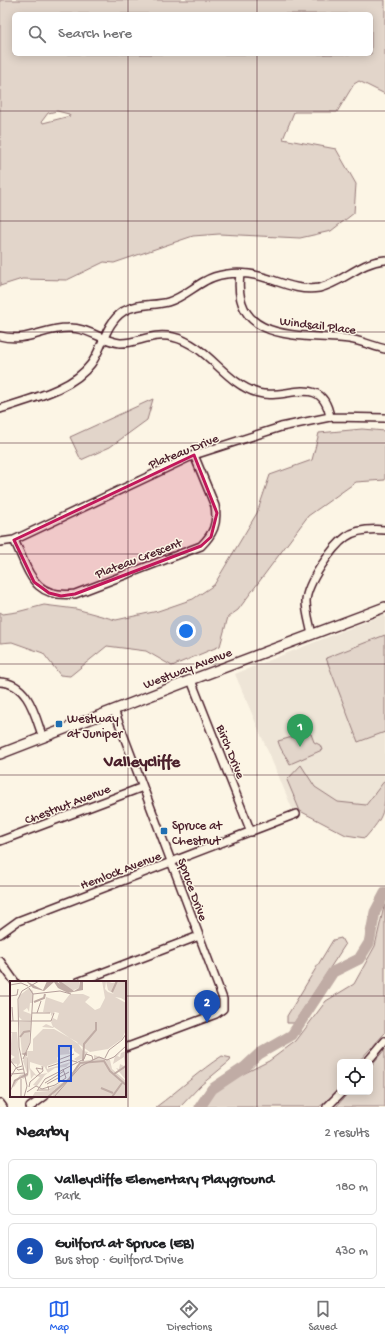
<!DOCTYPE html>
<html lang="en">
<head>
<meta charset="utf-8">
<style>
  :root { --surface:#fff; --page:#f6f6f6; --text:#202124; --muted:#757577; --line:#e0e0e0; --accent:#2563eb }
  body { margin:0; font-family:"Gochi Hand",sans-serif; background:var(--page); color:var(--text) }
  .controls { position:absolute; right:12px; bottom:12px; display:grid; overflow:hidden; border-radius:6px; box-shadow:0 2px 10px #0003 }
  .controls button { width:36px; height:36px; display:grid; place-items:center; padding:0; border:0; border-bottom:1px solid var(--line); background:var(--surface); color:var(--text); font:20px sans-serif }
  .you { position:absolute; left:186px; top:631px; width:14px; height:14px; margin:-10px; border:3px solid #fff; border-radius:50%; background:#1a73e8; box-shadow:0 0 0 6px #1a73e833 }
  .badge { display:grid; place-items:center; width:26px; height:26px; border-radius:50%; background:var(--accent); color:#fff; font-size:13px; font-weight:700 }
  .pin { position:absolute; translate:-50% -33px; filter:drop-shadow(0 1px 2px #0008) }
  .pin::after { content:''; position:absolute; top:21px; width:14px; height:12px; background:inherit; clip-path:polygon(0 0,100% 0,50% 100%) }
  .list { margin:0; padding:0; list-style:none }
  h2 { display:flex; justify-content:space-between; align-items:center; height:52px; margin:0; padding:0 16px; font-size:17px }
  h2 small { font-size:13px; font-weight:400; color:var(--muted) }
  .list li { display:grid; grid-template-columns:26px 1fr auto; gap:12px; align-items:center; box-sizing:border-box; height:56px; margin:0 8px 8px; padding:0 8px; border:1px solid var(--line); border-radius:6px }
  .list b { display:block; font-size:15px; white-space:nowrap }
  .list p { margin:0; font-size:13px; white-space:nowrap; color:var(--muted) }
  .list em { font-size:13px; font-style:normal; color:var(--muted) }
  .icon { flex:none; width:22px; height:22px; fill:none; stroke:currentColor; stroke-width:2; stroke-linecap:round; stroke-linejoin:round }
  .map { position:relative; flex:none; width:385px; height:1107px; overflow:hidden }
  .search { position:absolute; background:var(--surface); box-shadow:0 2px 10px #0003; left:12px; right:12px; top:12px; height:44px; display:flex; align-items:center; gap:10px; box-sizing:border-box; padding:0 14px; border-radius:6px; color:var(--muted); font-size:15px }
  .sheet { height:180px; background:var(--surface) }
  nav { display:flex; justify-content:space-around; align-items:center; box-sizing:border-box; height:56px; border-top:1px solid var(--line); background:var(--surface); font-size:11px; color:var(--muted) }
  nav a { display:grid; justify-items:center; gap:2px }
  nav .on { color:var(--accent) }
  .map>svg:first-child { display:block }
  .built { fill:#eee5d7 }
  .green { fill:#e2d5ca; stroke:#967a7a; fill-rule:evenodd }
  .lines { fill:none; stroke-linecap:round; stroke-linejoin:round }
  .river { stroke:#c0aca5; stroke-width:11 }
  .street-casing { stroke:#4a1f2b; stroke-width:10 }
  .secondary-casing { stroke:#4a1f2b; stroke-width:12 }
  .street { stroke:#fcf5e5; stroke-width:7 }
  .secondary { stroke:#fcf5e5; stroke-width:9 }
  .marked { fill:#c2185b; fill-opacity:0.2; stroke:#c2185b; stroke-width:3; stroke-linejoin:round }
  .grid { fill:none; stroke:#4a1f2b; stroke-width:1; stroke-opacity:0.55 }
  .poi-dot { fill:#1f6fb2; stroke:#fcf5e5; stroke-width:1.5 }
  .labels { text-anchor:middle; stroke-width:3; stroke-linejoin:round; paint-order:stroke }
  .street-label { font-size:13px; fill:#4a1f2b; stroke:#fcf5e5 }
  .poi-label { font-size:13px; fill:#4a1f2b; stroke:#fcf5e5; text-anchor:start }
  .district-label { font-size:17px; font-weight:bold; fill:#4a1f2b; stroke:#fcf5e5 }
  .inset-river { fill:none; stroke:#c0aca5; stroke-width:2 }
  .inset-road { fill:none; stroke:#b59f9b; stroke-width:1 }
  .view { fill:#1d4ed8; fill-opacity:0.15; stroke:#1d4ed8; stroke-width:2 }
  .inset-edge { fill:none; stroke:#4a1f2b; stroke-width:2 }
</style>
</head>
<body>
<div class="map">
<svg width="385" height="1107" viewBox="0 0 385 1107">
  <rect width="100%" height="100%" fill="#fcf5e5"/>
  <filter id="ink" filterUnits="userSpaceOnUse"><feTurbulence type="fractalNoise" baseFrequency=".025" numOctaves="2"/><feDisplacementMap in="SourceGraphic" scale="8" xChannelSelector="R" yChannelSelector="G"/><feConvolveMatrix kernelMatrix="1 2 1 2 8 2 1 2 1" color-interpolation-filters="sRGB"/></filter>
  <g filter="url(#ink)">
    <!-- built -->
    <path class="built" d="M385,614v183l-28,33 -65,-22 -57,-134z"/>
    <!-- green -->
    <path class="green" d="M0,0h385v94l-26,-13 -5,3 -17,28h-43l-11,27 53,10 20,35 -2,29 -23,18 -31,7 -81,-4 -26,2 -79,27 -10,-1 -37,18 -45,-1 -22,7zM14,14h357v40h-357zM57,111l12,3 1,2 -27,7 -1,-2 6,-8z
      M153,399l-6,21 -37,27 -29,13 -11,-23z
      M362,429l23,2v49l-29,2 -48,34 -70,94 -10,7 -8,29 -48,20 -26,-15 -39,-5 -37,30 -10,-1 -17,-22 -31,-11 -12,1v-31l3,2 14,-2 27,-7 32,4 40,11 42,-9 35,-12 21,-14 43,-72 13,-38 42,-15 7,-27z
      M385,635v97l-27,10 -32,-84z
      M307,733l4,1 3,8 6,3 2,5 -32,14c-4,-9 -9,-12 -12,-23z
      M301,765l14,22 23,15 28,3 19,-25c0,32 0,35 -20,58l-19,-3 -46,-24 -13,-31z
      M385,902v131l-27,29h-18c0,25 1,30 -21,45h-114l10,-16 16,-11 38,-19 27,-20 30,-40 28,-17 21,-38z
      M341,938l4,7 -51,78h-7v-7l46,-76z
      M385,1049v58h-49l13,-15h21v-25z
      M222,1056l9,2 -1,3 -29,24 -21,22h-24c23,-17 43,-36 66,-51z"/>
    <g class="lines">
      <!-- river -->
      <path class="river" d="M200,1107l12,-18 33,-22 14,-13 33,-19 41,-63 26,-13 10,-16 6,-31 10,-19"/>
      <!-- street casing -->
      <g class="street-casing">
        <path id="street" d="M240,274c-9,70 62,60 109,65 13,2 24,7 36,10
          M0,336c26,7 43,-8 68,-8 19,-1 34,13 52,15 17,1 31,-11 53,-6 35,8 51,46 85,56 28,8 64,-21 72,24
          M0,409c29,-10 72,-19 91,-45 12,-16 14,-41 33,-53 13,-8 30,-5 44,-9 14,-4 24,-14 37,-21 12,-7 29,-9 44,-7 24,3 44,18 70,14 24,-5 40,-26 66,-28
          M14,540c16,32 18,59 61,54l126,-48c12,-12 17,-22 14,-40l-21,-51
          M0,542l14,-2 180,-85 87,-28 49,-10 55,1
          M312,635c-2,-11 -6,-23 -6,-34 1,-18 26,-54 40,-64 11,-8 27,-8 39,-7
          M191,680l60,152
          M0,682c29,1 35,34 43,56
          M114,710l109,289v10l-7,5 -91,34
          M0,841l143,-54
          M0,934l18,-13 278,-107
          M0,961l15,21
          M78,982l121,-46
          M367,1062l18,-21
          M0,1103l3,4
          M30,1107l15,-11
          M327,1107l15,-15"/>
      </g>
      <!-- secondary casing -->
      <g class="secondary-casing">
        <path id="secondary" d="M0,754l191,-74 194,-73"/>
      </g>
      <!-- street -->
      <use href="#street" class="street"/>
      <!-- secondary -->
      <use href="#secondary" class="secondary"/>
    </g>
  </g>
  <!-- marked area -->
  <path class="marked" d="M194,455l23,58 -6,24 -10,9 -126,48 -14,2 -12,-3 -15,-11 -20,-42z"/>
  <!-- grid -->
  <path class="grid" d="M128,0v14M257,0v14M128,54v1053M257,54v1053M0,111h385M0,221h385M0,332h385M0,443h385M0,554h385M0,664h385M0,775h385M0,886h385M0,996h11M125,996h260"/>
  <!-- markers -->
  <g class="poi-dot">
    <rect x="55" y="720" width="8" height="8" rx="2"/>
    <rect x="160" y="827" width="8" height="8" rx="2"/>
  </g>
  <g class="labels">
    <!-- street labels -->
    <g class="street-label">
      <text transform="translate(318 324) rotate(7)" y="5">Windsail Place</text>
      <text transform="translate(183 450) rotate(-22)" y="5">Plateau Drive</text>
      <text transform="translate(138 557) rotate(-21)" y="5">Plateau Crescent</text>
      <text transform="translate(187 667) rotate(-21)" y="5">Westway Avenue</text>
      <text transform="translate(232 751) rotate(68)" y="5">Birch Drive</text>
      <text transform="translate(67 803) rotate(-21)" y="5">Chestnut Avenue</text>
      <text transform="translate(120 869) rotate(-21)" y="5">Hemlock Avenue</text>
      <text transform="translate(194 889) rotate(70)" y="5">Spruce Drive</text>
    </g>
    <!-- poi labels -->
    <g class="poi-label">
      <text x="67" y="722">Westway<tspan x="67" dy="15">at Juniper</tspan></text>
      <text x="172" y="829">Spruce at<tspan x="172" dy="15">Chestnut</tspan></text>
    </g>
    <!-- district labels -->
    <g class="district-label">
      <text x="142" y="766">Valleycliffe</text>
    </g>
  </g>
  <!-- overview -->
  <g transform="translate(10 981)">
    <rect width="116" height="116" fill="#fcf5e5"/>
    <path d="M49,0h20v7l-8,3zM92,0h4l-1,8 3,3 6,2 -6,-4 -2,-9 6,2 14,-2v20l-5,-3 -6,-1 11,6v27l-4,9 -14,10 -18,3 -36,-25 -1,1 -11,-1 4,-3 7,3 -2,-5 2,-4 4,2 2,-7 -4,-1 -4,4v-3l-8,-1 3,-15 17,6 7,-9h13l7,3 -5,5 10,8 5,-2 5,-10zM19,7l4,3v12h-3l-1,9 -2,-4 -4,3 8,3v6h-9l-3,-3v-21zM21,40l-2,23 -4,10h-3l-3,-32zM33,48h11l23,13 6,9 5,1 -4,6 -7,3 -3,-2 6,-4 -6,-4v-3l-5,2 1,4 -11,1 -2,3 1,4 -11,4v3l24,-7 -5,5 -11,1 -10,7 -8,11 -4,-1 7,-8 -6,-2 -3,4 -1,-11 -2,8 -5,3 -2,-3 -7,11 -2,-1 8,-11 7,-2 -4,-12 2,-6 3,3 -1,-7h6v-12zM20,81l13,4 1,4v-4l4,7 -12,2 -6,-7zM0,51h7l3,31 -3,4v-3l-6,-1 -1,-3 5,-3 -5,-3 2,-21zM116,70l-2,14v-8l-11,7 2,-8 5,-3 -3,3 3,1 1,-4zM84,74l16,5 2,9 14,12v16h-74l3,-9 -4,9h-19l3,-5 14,-1 1,-3 18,-8 9,-15 11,-3h-10l16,-3zM116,82v17l-10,-12 3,1 1,-5 4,2z" fill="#e2d5ca" fill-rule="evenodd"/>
    <path d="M16,0l17,9 4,-9h9l4,3 -2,-3h2l14,10 5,-3 1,-7h3v9l-15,3 -10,-5 -4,-6 -10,9 -11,-3zM17,71l1,23 -12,6 -6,11 4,-12 13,-7v-17l-6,-2z" fill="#c0aca5"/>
    <path class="inset-river" d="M102,11l5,-11M24,21l10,-4 1,-4M10,56l4,-5 6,-1M73,80l1,-17 12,-14v-8M104,93l12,-8M91,107l12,5M38,116l21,-18 11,-16 24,-2 6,10 16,14M102,116l10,-14"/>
    <path class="inset-road" d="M0,4l11,-2 7,3M23,13l27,-3 11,3M0,15l7,-1 1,-6M2,26l1,14M22,32h18M27,32l4,-12M0,40h41l3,-8M95,77l4,-8 13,-10 4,-6M13,78l7,-16 3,-49 -4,-6M0,79l8,10 5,-1M48,79l16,-6M38,86l21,-7 8,2M1,93l13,-1M30,93l-4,-6 6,1M0,97l6,-10 6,-2M35,102l19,-12M37,103l22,-12M19,106l1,-5 13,-11 -1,-5M28,109h11l-1,-4M27,110l8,-12 39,-20 2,-5 6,2 1,4M17,111l9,-6 6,3 13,-4 11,-7 -3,-9M11,116v-18M14,116l3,-11 -8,-39 -1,-48 4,-8 17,-10M44,116l27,-31 18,-9 8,3 7,-3 12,-11"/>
    <path class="view" d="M49,65h12v35h-12z"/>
    <rect width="116" height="116" class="inset-edge"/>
  </g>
</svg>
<div class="controls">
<button><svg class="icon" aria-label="locate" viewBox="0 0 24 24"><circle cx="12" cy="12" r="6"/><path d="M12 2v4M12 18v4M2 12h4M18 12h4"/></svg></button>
</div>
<div class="you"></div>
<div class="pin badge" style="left:300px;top:747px;background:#2e9e5b">1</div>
<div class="pin badge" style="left:207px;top:1023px;background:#1a4fb4">2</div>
<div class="search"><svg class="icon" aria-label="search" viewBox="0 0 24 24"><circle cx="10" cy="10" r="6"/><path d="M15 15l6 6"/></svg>Search here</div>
</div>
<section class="sheet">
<h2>Nearby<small>2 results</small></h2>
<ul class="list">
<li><span class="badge" style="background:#2e9e5b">1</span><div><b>Valleycliffe Elementary Playground</b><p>Park</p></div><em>180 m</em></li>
<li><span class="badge" style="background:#1a4fb4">2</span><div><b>Guilford at Spruce (EB)</b><p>Bus stop · Guilford Drive</p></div><em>430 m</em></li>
</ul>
</section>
<nav>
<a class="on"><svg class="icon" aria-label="map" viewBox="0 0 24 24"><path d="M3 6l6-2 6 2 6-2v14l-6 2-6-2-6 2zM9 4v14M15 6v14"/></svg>Map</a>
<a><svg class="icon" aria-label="directions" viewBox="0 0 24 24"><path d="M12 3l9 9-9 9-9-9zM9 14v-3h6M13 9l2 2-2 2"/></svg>Directions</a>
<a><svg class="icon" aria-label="saved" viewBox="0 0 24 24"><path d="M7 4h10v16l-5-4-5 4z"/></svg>Saved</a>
</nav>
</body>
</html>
